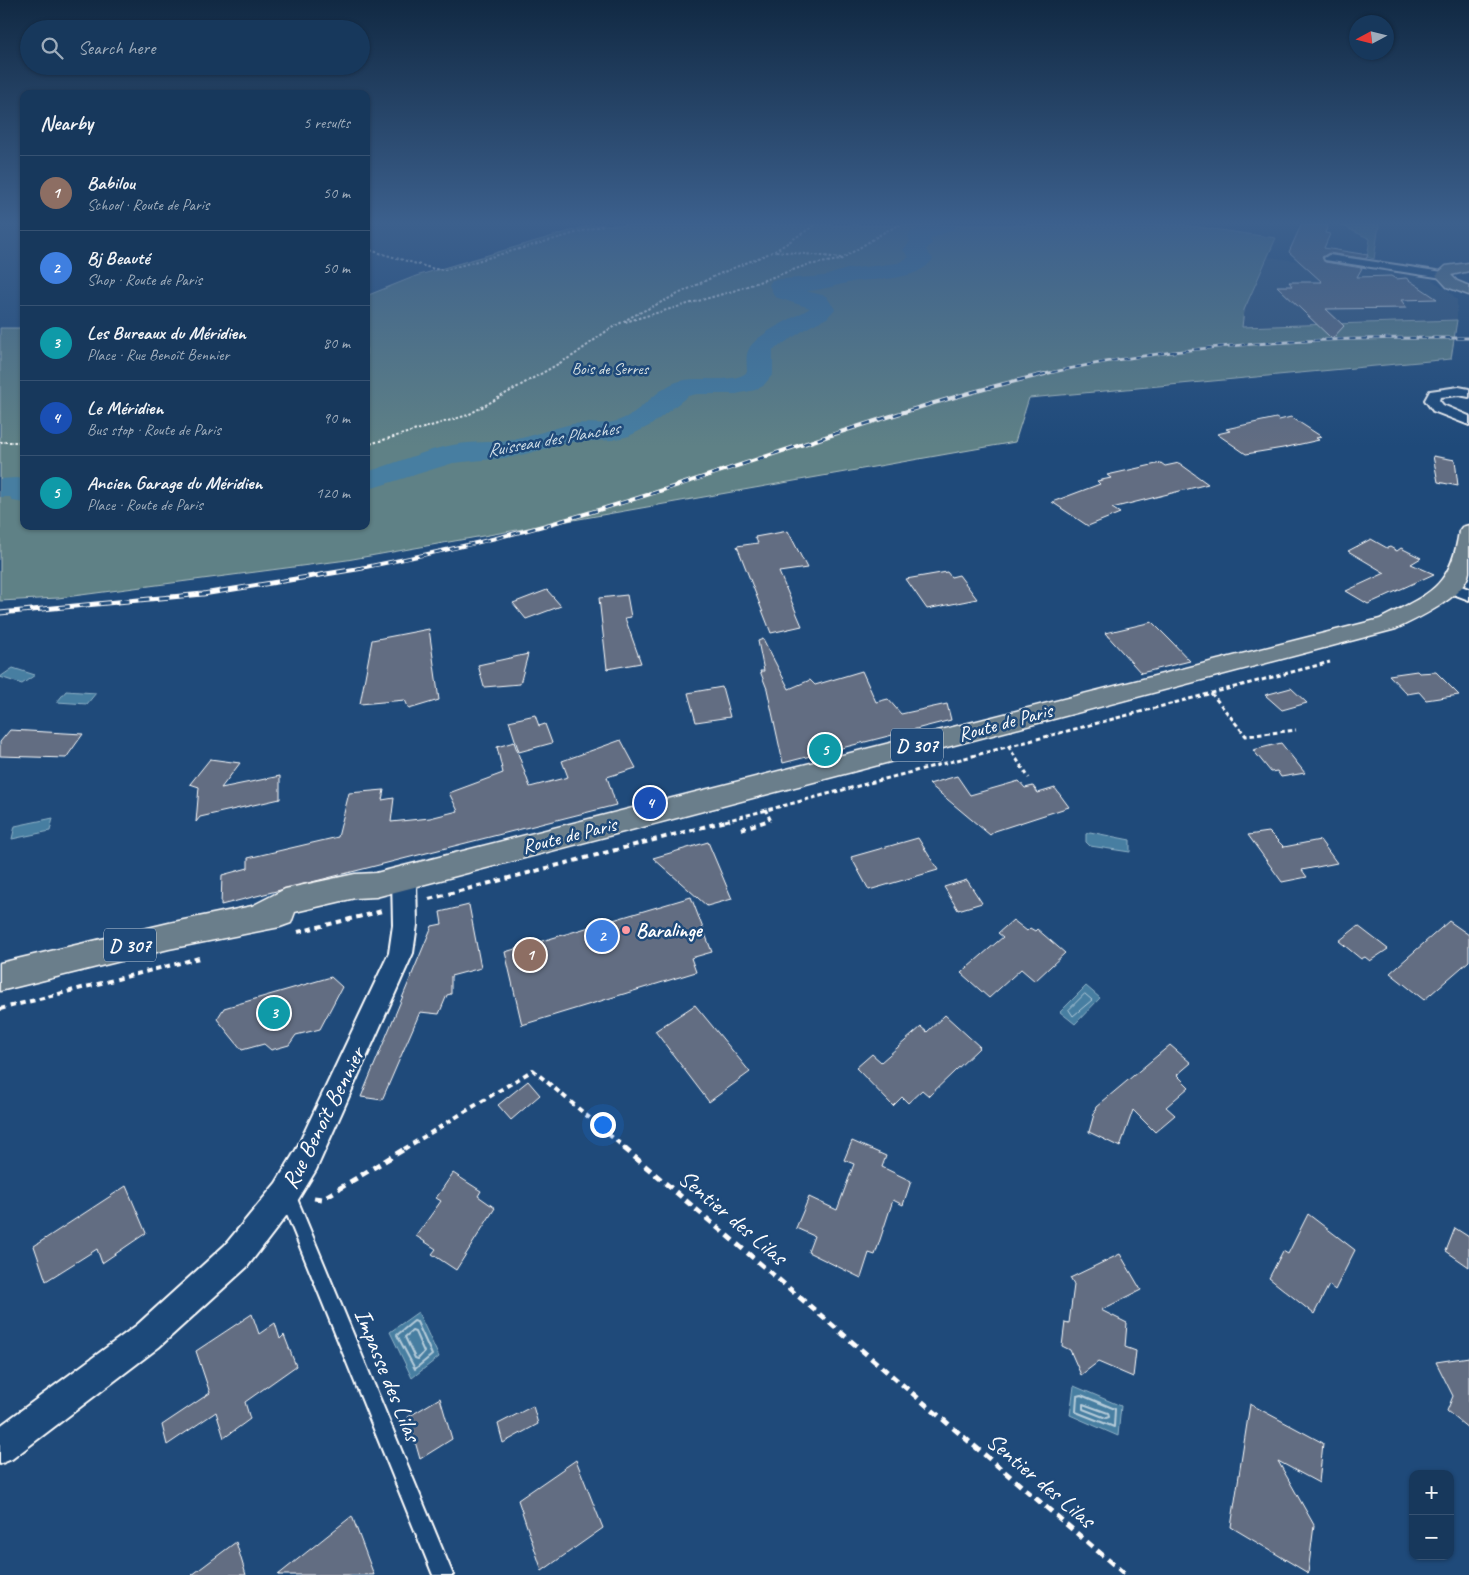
<!DOCTYPE html>
<html lang="en">
<head>
<meta charset="utf-8">
<style>
  :root { --surface:#17385c; --page:#203f62; --text:#f1f3f6; --muted:#9eacbb; --line:#365272; --accent:#bca0f2 }
  body { margin:0; font-family:Caveat,sans-serif; background:var(--page); color:var(--text) }
  .controls { position:absolute; right:15px; bottom:15px; display:grid; overflow:hidden; border-radius:10px; box-shadow:0 1px 4px #0004 }
  .controls button { width:45px; height:45px; display:grid; place-items:center; padding:0; border:0; border-bottom:1px solid var(--line); background:var(--surface); color:var(--text); font:25px sans-serif }
  .compass { position:absolute; left:1349px; top:15px; width:45px; height:45px; border-radius:50%; background:var(--surface); box-shadow:0 1px 4px #0004; rotate:263deg }
  .you { position:absolute; left:602px; top:1124px; width:18px; height:18px; margin:-12px; border:4px solid #fff; border-radius:50%; background:#1a73e8; box-shadow:0 0 0 8px #1a73e833 }
  .badge { display:grid; place-items:center; width:32px; height:32px; border-radius:50%; background:var(--accent); color:#fff; font-size:16px; font-weight:700 }
  .pin { position:absolute; translate:-50% -50%; border:2px solid #fff; box-shadow:0 1px 5px #0006 }
  .list { margin:0; padding:0; list-style:none }
  h2 { display:flex; justify-content:space-between; align-items:center; height:65px; margin:0; padding:0 20px; font-size:21px }
  h2 small { font-size:16px; font-weight:400; color:var(--muted) }
  .list li { display:grid; grid-template-columns:32px 1fr auto; gap:15px; align-items:center; box-sizing:border-box; height:75px; padding:0 20px; border-top:1px solid var(--line) }
  .list b { display:block; font-size:19px; white-space:nowrap }
  .list p { margin:0; font-size:16px; white-space:nowrap; color:var(--muted) }
  .list em { font-size:16px; font-style:normal; color:var(--muted) }
  .icon { flex:none; width:28px; height:28px; fill:none; stroke:currentColor; stroke-width:2; stroke-linecap:round; stroke-linejoin:round }
  .map { position:relative; flex:none; width:1469px; height:1575px; overflow:hidden }
  .search { position:absolute; background:var(--surface); box-shadow:0 1px 4px #0004; left:20px; top:20px; width:350px; height:55px; display:flex; align-items:center; gap:12px; box-sizing:border-box; padding:0 18px; border-radius:28px; color:var(--muted); font-size:19px }
  .panel { position:absolute; background:var(--surface); box-shadow:0 1px 4px #0004; left:20px; top:90px; width:350px; height:440px; border-radius:10px }
  .map>svg:first-child { display:block }
  .built { fill:#33547c }
  .green { fill:#5f8186; stroke:#afc0c2 }
  .water { fill:#467ea1; stroke:#90b2c7 }
  .lines { fill:none; stroke-linecap:round; stroke-linejoin:round }
  .shore-far1 { stroke:#b5cbd9; stroke-width:1 }
  .shore { stroke:#b5cbd9; stroke-width:2 }
  .river { fill:#467ea1; fill-rule:evenodd }
  .building { fill:#626d82; stroke:#fff }
  .lane-casing { stroke:#fff; stroke-width:4 }
  .street-casing { stroke:#fff; stroke-width:4 }
  .primary-casing { stroke:#fff; stroke-width:3 }
  .path-far3 { stroke:#fff; stroke-width:2; stroke-dasharray:2.5 2; stroke-linecap:butt }
  .path-far2 { stroke:#fff; stroke-width:3; stroke-dasharray:4.5 3; stroke-linecap:butt }
  .path-far1 { stroke:#fff; stroke-width:4; stroke-dasharray:5.5 4.5; stroke-linecap:butt }
  .path { stroke:#fff; stroke-width:5; stroke-dasharray:8 5.5; stroke-linecap:butt }
  .lane { fill:#1f4a7a; fill-rule:evenodd }
  .street { fill:#1f4a7a; fill-rule:evenodd }
  .primary { fill:#6b7e8b; fill-rule:evenodd }
  .rail-far2-casing { stroke:#fff; stroke-width:3 }
  .rail-far1-casing { stroke:#fff; stroke-width:4 }
  .rail-casing { stroke:#fff; stroke-width:5 }
  .rail-far2 { stroke:#1f4a7a; stroke-width:2; stroke-dasharray:6; stroke-linecap:butt }
  .rail-far1 { stroke:#1f4a7a; stroke-width:2.5; stroke-dasharray:8; stroke-linecap:butt }
  .rail { stroke:#1f4a7a; stroke-width:3; stroke-dasharray:10; stroke-linecap:butt }
  .poi-dot { fill:#ff9aa2; stroke:#1f4a7a; stroke-width:2 }
  .labels { text-anchor:middle; stroke-width:5; stroke-linejoin:round; paint-order:stroke }
  .far-park-label { font-size:16px; fill:#d7e0e1; stroke:#1f4a7a }
  .far-water-label { font-size:18px; font-style:italic; fill:#d1dfe8; stroke:#1f4a7a }
  .shield { fill:#1f4a7a; stroke:#bcc9d7; stroke-width:1 }
  .shield-label { font-size:19px; font-weight:bold; fill:#fff }
  .street-label { font-size:20px; fill:#fff; stroke:#1f4a7a }
  .poi-label { font-size:20px; font-weight:bold; fill:#fff; stroke:#1f4a7a; text-anchor:start }
  .near-street-label { font-size:24px; fill:#fff; stroke:#1f4a7a }
</style>
</head>
<body>
<div class="map">
<svg width="1469" height="1575" viewBox="0 0 1469 1575">
  <rect width="100%" height="100%" fill="#1f4a7a"/>
  <filter id="ink" filterUnits="userSpaceOnUse"><feTurbulence type="fractalNoise" baseFrequency=".02" numOctaves="2"/><feDisplacementMap in="SourceGraphic" scale="10" xChannelSelector="R" yChannelSelector="G"/><feConvolveMatrix kernelMatrix="1 2 1 2 8 2 1 2 1" color-interpolation-filters="sRGB"/></filter>
  <g filter="url(#ink)">
    <!-- built -->
    <path class="built" d="M1268,257l161,21 21,14 7,8v20l-215,7 2,-17z"/>
    <!-- green -->
    <path class="green" d="M591,225h593l92,13 -32,72 -2,17 215,-7 -6,39 -422,39 -14,44 -668,118 -289,38 -58,3v-273h24v198h342v-230l50,-20z
      M1341,225h38l-5,34 -7,-2 3,-18z"/>
    <!-- water -->
    <path class="water" d="M13,668l22,7 -13,9 -22,-7z
      M66,691l30,2 -9,11 -30,-2z
      M53,818l-3,13 -38,8 3,-13z
      M1090,832l40,8v12l-40,-6 -4,-4v-8z
      M1086,986l14,12 -25,26 -15,-12z
      M418,1312l21,45 -27,21 -22,-46z
      M1074,1386l47,20 -3,30 -48,-21z"/>
    <g class="lines">
      <!-- shore-far1 -->
      <path class="shore-far1" d="M1085,994l7,6 -19,16 -4,-6z"/>
      <!-- shore -->
      <path class="shore" d="M414,1321l3,1 15,33 -17,14 -18,-34z
        M412,1331l3,1 9,20 -6,7 -3,-1 -10,-21z
        M1081,1395l34,14 -1,18 -38,-15 1,-16z
        M1083,1404l25,9 1,4 -3,1 -23,-9z"/>
      <!-- river -->
      <path class="river" d="M928,225h29l-3,4 -24,10 2,4 -6,7 7,9c-16,23 -56,19 -81,23 -17,3 -28,8 -46,9l20,5 9,13 -8,9 -15,7 -39,25v24l-10,12 -8,4 -19,4h-39l-9,2 -37,29 -22,11 -17,4 -40,2 -59,15 -60,6 -87,27v-18c30,-8 57,-22 87,-27 20,-4 40,-2 60,-5 20,-4 39,-12 59,-16 14,-2 28,1 41,-2 26,-5 41,-34 67,-41 19,-5 54,3 67,-9 0,-8 -2,-17 2,-23 7,-15 47,-32 61,-41l-35,-11 -6,-12 3,-5 52,-4 23,-7 51,-6 11,-6 -6,-7 7,-8 -2,-6 3,-4z
        M17,478l7,1v24l-11,-2 -3,-4h-10v-18z"/>
    </g>
    <!-- building -->
    <path class="building" d="M1301,225h27l-3,8 5,1 -6,14 44,7 -2,4 -37,-6 -7,4 3,5 37,6 -5,9 34,-1 5,3 10,-1 31,21 -36,1 6,8 -81,1 18,17 -12,13 -55,-53h15l-3,-4h33l-33,-30z
      M1291,417l31,20 -6,1 3,2 -36,8 -37,6 -29,-20 13,-3 -4,-2 50,-11 3,2z
      M1433,456l22,4 3,26 -20,-4z
      M1161,463l4,3 14,-3 29,21 -96,24 8,5 -32,13 -36,-24 48,-18 -3,-3 14,-3 -4,-3z
      M788,531l19,37 -28,4 23,54 -31,7 -34,-87 21,-3 -3,-6z
      M1371,539l16,9 3,-1 7,4 4,-3 20,10 -10,6 23,10 -66,30 -22,-13 39,-18 -37,-22z
      M947,572l4,5 8,-2 18,24 -50,10 -21,-30z
      M547,590l14,16 -35,13 -13,-16z
      M627,595l4,22 -6,1 16,45 -34,6 -8,-71z
      M1152,622l19,19 19,20 -49,12 -36,-40z
      M429,629l10,71 -30,9 -4,-9 -45,4 12,-64z
      M763,639l26,50 21,-9 5,5 47,-14 14,31 12,-3 13,15 46,-10 4,16 -168,43 -16,-74 -7,-18h4l-6,-30z
      M528,654l-8,30 -36,3 -6,-22z
      M1417,671l2,2 17,-1 23,23 -33,5 -7,-8 -12,2 -18,-19z
      M722,687l8,30 -34,5 -8,-29z
      M1291,688l16,15 -25,7 -17,-15z
      M535,715l4,11 6,-2 7,19 -33,9 -10,-31z
      M10,730l73,4 -17,24 -66,-2v-14z
      M621,740l15,28 -29,9 9,28 -395,100 1,-30 26,-7v-10l90,-21 11,-44 35,-3 -2,10 12,-2 -3,24 39,-4 28,-7 -9,-18 54,-20 -6,-26 17,-5 16,45 38,-10 -6,-16z
      M1281,743l24,30 -24,4 -4,-6 -6,1 -18,-22z
      M210,759l30,4 -19,25 59,-12v23l-80,18 -4,5 3,-35 -9,-3z
      M957,776l13,19 49,-14 6,7 8,-2 5,7 17,-5 14,19 -74,24 -5,4 -61,-51z
      M1269,832l15,15 36,-7 17,23 -35,7 5,7 -25,5 -34,-47z
      M918,838l20,32 -69,20 -18,-33z
      M708,842l24,57 -25,7 -54,-48z
      M967,880l15,23 -24,7 -14,-23z
      M691,897l21,55 -21,6 5,14 -174,53 -17,-73z
      M469,905l12,63 -30,8v18l-4,1 -8,19 -19,-2 -38,88 -21,-3 71,-171 10,-2 -2,-12z
      M1013,920l14,11 3,-3 5,3 2,-2 28,24 -30,28 -14,-12 -32,29 -28,-25 42,-36 -5,-4z
      M1449,921l20,14v26l-45,39 -34,-27z
      M1358,926l30,23 -18,12 -5,-4 -4,2 -22,-18z
      M331,977l11,10 -22,42 -24,6 -7,10 -18,5 -7,-6 -22,6 -25,-31 7,-11z
      M695,1005l55,67 -41,30 -54,-71z
      M945,1015l35,32 -51,49 -7,-6 -14,13 -6,-6 -9,9 -37,-38 16,-14 9,8 40,-35 6,5z
      M1170,1045l21,18 -14,12 12,12 -23,20 9,8 -20,17 -22,-22 -13,37 -31,-15 7,-25z
      M528,1081l12,14 -29,25 -13,-15z
      M852,1141l34,15 -4,11 29,14 -8,24 -10,-5 -18,55 -6,-2 -8,25 -53,-26 6,-16 -18,-8 13,-31 28,13 17,-46 -10,-4z
      M453,1173l28,18 -3,5 17,12 -39,62 -24,-16 4,-5 -20,-13 25,-35 -5,-3z
      M126,1186l20,47 -44,30 -5,-14 -51,32 -12,-35z
      M1308,1214l47,36 -20,40 -6,-5 -15,29 -45,-36 14,-27 5,3z
      M1455,1228l14,9v30l-23,-16z
      M1120,1254l21,36 -40,20 26,13 -2,24 11,4 -3,26 -35,-15 -17,13 -11,-25 -8,-4 3,-24 4,1 5,-38 -4,-7z
      M252,1314l7,20 16,-11 5,16 4,-4 12,31 -51,36 5,17 -26,19 -8,-26 -49,33 -5,-20 48,-32 -14,-42z
      M1469,1357v72l-22,-18 6,-15 -17,-34z
      M440,1398l12,41 -32,20 -12,-42z
      M1250,1404l73,39 -4,40 -41,-22 36,64 -6,48 -77,-46z
      M533,1406l5,18 -35,19 -5,-19z
      M576,1460l27,68 -61,43 -24,-71z
      M352,1516l22,59h-96z
      M236,1542l10,33h-54z"/>
    <g class="lines">
      <!-- lane casing -->
      <g class="lane-casing">
        <path id="lane" d="M287,1187l6,2 160,386h-20l-154,-380 2,-6z"/>
      </g>
      <!-- street casing -->
      <g class="street-casing">
        <path id="street" d="M1329,255l114,17 5,3 -5,3 -118,-18 -1,-2z
          M1459,387l10,2v8l-10,-2 -19,2 -1,3 4,5 26,11v9l-36,-14 -8,-11 5,-9z
          M1451,582l18,7v11l-24,-9 -3,-4 3,-4z
          M404,869l8,2 4,7 1,47 -4,28 -97,217 -20,33 -49,64 -88,80 -147,112 -12,5v-38l137,-101 88,-80 51,-62 20,-33 93,-197 4,-28 -1,-47 4,-7z"/>
      </g>
      <!-- primary casing -->
      <g class="primary-casing">
        <path id="primary" d="M1469,263v8l-18,4 6,6 12,5v9l-22,-8 -11,-12 10,-9z
          M1469,525c0,15 0,32 0,47 -3,25 -53,47 -73,57l-1020,268 -21,1 -60,14 -4,11 -11,4 -111,22 -169,42v-28l169,-40 83,-17 33,-17 70,-15 21,-1 1004,-254c48,-25 71,-30 79,-88l3,-4z"/>
      </g>
      <!-- path-far3 -->
      <path class="path-far3" d="M366,249l68,20 11,1 159,-45
        M776,251l66,7
        M625,322l108,-31 74,-26 33,-5 46,-29 14,-6
        M0,442h24
        M366,445l102,-30 106,-60 34,-25 23,-13 88,-43 56,-23 40,-26"/>
      <!-- path-far2 -->
      <path class="path-far2" d="M1211,693l35,43 50,-6
        M1008,746l21,32
        M765,809l6,12
        M725,821l605,-159"/>
      <!-- path-far1 -->
      <path class="path-far1" d="M741,829l29,-9
        M429,899l301,-79
        M298,932l84,-21
        M0,1009l203,-52
        M404,1149l129,-79 93,79"/>
      <!-- path -->
      <path class="path" d="M624,1148l502,427
        M314,1198l8,1 84,-51"/>
      <!-- lane -->
      <use href="#lane" class="lane"/>
      <!-- street -->
      <use href="#street" class="street"/>
      <!-- primary -->
      <use href="#primary" class="primary"/>
      <!-- rail-far2 casing -->
      <g class="rail-far2-casing">
        <path id="rail-far2" d="M1040,375c140,-32 285,-38 429,-37"/>
      </g>
      <!-- rail-far1 casing -->
      <g class="rail-far1-casing">
        <path id="rail-far1" d="M356,569c81,-16 160,-34 239,-58 150,-44 296,-102 450,-137"/>
      </g>
      <!-- rail casing -->
      <g class="rail-casing">
        <path id="rail" d="M0,613l203,-19 160,-26"/>
      </g>
      <!-- rail-far2 -->
      <use href="#rail-far2" class="rail-far2"/>
      <!-- rail-far1 -->
      <use href="#rail-far1" class="rail-far1"/>
      <!-- rail -->
      <use href="#rail" class="rail"/>
    </g>
  </g>
  <!-- sky -->
  <linearGradient id="sky" x2="0" y2="1"><stop stop-color="#112943"/><stop offset="0.5" stop-color="#3c608d"/><stop offset="1" stop-color="#3c608d" stop-opacity="0"/></linearGradient>
  <rect width="1469" height="446" fill="url(#sky)"/>
  <!-- markers -->
  <circle class="poi-dot" cx="626" cy="930" r="5"/>
  <g class="labels">
    <!-- far-park labels -->
    <g class="far-park-label">
      <text x="610" y="374">Bois de Serres</text>
    </g>
    <!-- far-water labels -->
    <g class="far-water-label">
      <text transform="translate(553 439) rotate(-10)" y="6">Ruisseau des Planches</text>
    </g>
    <!-- shield labels -->
    <g class="shield">
      <rect x="891" y="728.5" width="52" height="33" rx="4"/>
      <rect x="104" y="928.5" width="52" height="33" rx="4"/>
    </g>
    <g class="shield-label">
      <text x="917" y="752">D 307</text>
      <text x="130" y="952">D 307</text>
    </g>
    <!-- street labels -->
    <g class="street-label">
      <text transform="translate(1005 722) rotate(-15)" y="7">Route de Paris</text>
      <text transform="translate(569 835) rotate(-14)" y="7">Route de Paris</text>
    </g>
    <!-- poi labels -->
    <g class="poi-label">
      <text x="636" y="937">Baralinge</text>
    </g>
    <!-- near-street labels -->
    <g class="near-street-label">
      <text transform="translate(323 1118) rotate(-63)" y="8">Rue Benoît Bennier</text>
      <text transform="translate(733 1217) rotate(40)" y="8">Sentier des Lilas</text>
      <text transform="translate(388 1375) rotate(68)" y="8">Impasse des Lilas</text>
      <text transform="translate(1041 1480) rotate(40)" y="8">Sentier des Lilas</text>
    </g>
  </g>
</svg>
<div class="controls">
<button>+</button>
<button>−</button>
</div>
<svg class="compass" viewBox="-18 -18 36 36"><path d="M0-13l5 13h-10z" fill="#e53935"/><path d="M0 13l5-13h-10z" fill="#9eacbb"/></svg>
<div class="you"></div>
<div class="pin badge" style="left:530px;top:955px;background:#8d6e63">1</div>
<div class="pin badge" style="left:602px;top:936px;background:#3f7fe0">2</div>
<div class="pin badge" style="left:274px;top:1013px;background:#0f9aa8">3</div>
<div class="pin badge" style="left:650px;top:803px;background:#1a4fb4">4</div>
<div class="pin badge" style="left:825px;top:750px;background:#0f9aa8">5</div>
<div class="search"><svg class="icon" aria-label="search" viewBox="0 0 24 24"><circle cx="10" cy="10" r="6"/><path d="M15 15l6 6"/></svg>Search here</div>
<section class="panel">
<h2>Nearby<small>5 results</small></h2>
<ul class="list">
<li><span class="badge" style="background:#8d6e63">1</span><div><b>Babilou</b><p>School · Route de Paris</p></div><em>50 m</em></li>
<li><span class="badge" style="background:#3f7fe0">2</span><div><b>Bj Beauté</b><p>Shop · Route de Paris</p></div><em>50 m</em></li>
<li><span class="badge" style="background:#0f9aa8">3</span><div><b>Les Bureaux du Méridien</b><p>Place · Rue Benoît Bennier</p></div><em>80 m</em></li>
<li><span class="badge" style="background:#1a4fb4">4</span><div><b>Le Méridien</b><p>Bus stop · Route de Paris</p></div><em>90 m</em></li>
<li><span class="badge" style="background:#0f9aa8">5</span><div><b>Ancien Garage du Méridien</b><p>Place · Route de Paris</p></div><em>120 m</em></li>
</ul>
</section>
</div>
</body>
</html>
